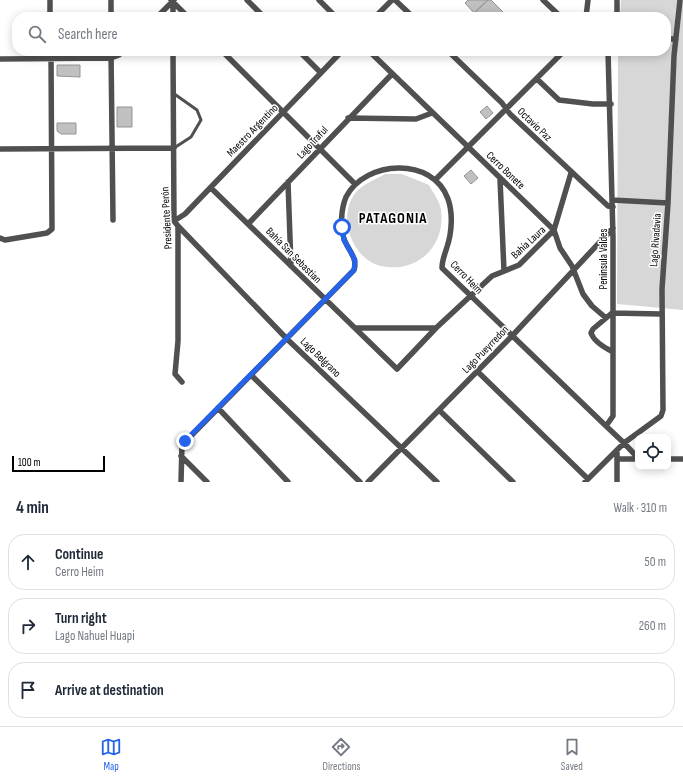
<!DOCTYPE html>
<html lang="en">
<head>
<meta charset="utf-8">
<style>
  :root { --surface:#fff; --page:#f2f2f3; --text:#1f2937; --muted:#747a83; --line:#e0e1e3; --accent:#2563eb }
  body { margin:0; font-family:"Sofia Sans Condensed",sans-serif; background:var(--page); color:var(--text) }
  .controls { position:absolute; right:12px; bottom:12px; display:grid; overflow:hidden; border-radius:8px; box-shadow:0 2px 10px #0003 }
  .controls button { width:36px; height:36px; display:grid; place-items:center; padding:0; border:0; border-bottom:1px solid var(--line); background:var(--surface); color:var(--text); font:20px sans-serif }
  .scale { position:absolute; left:12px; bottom:10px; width:93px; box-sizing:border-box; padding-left:4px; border:2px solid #000; border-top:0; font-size:11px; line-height:14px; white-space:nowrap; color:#000; -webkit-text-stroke:3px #fff; paint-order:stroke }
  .stop { position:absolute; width:12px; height:12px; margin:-9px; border:3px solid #2563eb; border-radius:50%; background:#fff }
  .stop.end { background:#2563eb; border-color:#fff; box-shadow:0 1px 4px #0008 }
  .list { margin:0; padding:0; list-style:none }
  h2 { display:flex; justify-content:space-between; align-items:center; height:52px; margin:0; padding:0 16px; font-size:17px }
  h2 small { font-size:13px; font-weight:400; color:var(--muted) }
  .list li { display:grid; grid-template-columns:26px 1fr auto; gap:12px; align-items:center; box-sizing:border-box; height:56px; margin:0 8px 8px; padding:0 8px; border:1px solid var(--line); border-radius:16px }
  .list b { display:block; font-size:15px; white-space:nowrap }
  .list p { margin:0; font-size:13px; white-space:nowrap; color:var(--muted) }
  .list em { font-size:13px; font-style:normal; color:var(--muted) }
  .icon { flex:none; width:22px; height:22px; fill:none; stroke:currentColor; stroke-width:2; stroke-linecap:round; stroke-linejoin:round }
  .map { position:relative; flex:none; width:683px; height:482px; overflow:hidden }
  .search { position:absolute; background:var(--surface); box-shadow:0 2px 10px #0003; left:12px; right:12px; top:12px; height:44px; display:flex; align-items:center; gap:10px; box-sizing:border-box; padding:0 14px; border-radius:16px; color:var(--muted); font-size:15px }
  .sheet { height:244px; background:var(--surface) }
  nav { display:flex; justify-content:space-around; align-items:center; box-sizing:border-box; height:56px; border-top:1px solid var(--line); background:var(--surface); font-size:11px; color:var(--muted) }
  nav a { display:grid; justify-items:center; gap:2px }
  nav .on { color:var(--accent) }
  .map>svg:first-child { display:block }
  .green { fill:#d7d7d7 }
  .building { fill:#c0c0c0; stroke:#949494 }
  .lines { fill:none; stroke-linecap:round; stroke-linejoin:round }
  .lane { stroke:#505050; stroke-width:3 }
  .street { stroke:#505050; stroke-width:5.5 }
  .route { stroke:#2563eb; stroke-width:5 }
  .labels { text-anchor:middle; stroke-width:3; stroke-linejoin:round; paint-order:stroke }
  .street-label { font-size:11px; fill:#000; stroke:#fff }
  .district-label { font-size:15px; font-weight:bold; letter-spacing:1px; fill:#000; stroke:#fff }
</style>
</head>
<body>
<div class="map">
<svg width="683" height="482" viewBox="0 0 683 482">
  <rect width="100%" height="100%" fill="#fff"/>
  <!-- green -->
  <path class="green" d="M621,0h62v310l-66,-6 1,-253h48v-34h-46z
    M385,174h17l27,11c4,8 11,16 12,25 5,36 -24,64 -60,56 -30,-7 -45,-52 -24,-75 7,-7 19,-12 28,-17z"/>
  <!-- building -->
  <path class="building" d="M468,0h20l-14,13 -9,-10z
    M488,0h3l17,17h-30l-4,-4z
    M57,65h23v12l-23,-1z
    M487,106l6,7 -7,6 -6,-7z
    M117,107h15v20h-15z
    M57,123h19v11h-15l-4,-3z
    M471,170l7,8 -7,6 -7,-8z"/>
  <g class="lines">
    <!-- lane -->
    <path class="lane" d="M173,93l24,17 4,10 -10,17 -17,11"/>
    <!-- street -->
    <path class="street" d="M50,0v17
      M111,0v17
      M171,0l17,17
      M247,0l17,17
      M319,0l17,17
      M395,0l18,17
      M543,0l18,17
      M617,0v17
      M173,2v15
      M157,17l17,-17
      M375,17l17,-17
      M586,17l2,-17
      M666,39h10
      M111,51l2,169
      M173,51l1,170 4,5v115l-3,33 7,8
      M222,51l133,133
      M299,51l22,22
      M369,51l185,179 6,18 12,18 11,28 9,12 14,12
      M448,51l54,52 8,11 98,92 5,1
      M0,59l111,-1 8,-3 4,-4
      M537,79l22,21 34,4h18
      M348,118l68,1 16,-6
      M0,149l174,-1
      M500,179l4,92
      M435,180l129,-129
      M288,182l3,84
      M211,188l186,181 39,-41 56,-52 27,-11 35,-35 17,-57
      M612,200l56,3
      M174,221l11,-7 157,-163
      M248,224l144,-150
      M178,226l109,113 150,143
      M0,238l5,2 42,-7 5,-4 -1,-178
      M355,328h81
      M613,352c-8,-4 -19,-10 -22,-19l2,-4 19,-16 49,1
      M477,371l111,108
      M251,375l109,107
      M218,408l70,74
      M439,410l74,72
      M181,456l26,26
      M638,458l-14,-15 37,-27 2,-6 -1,-121 6,-86 6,-147 6,-56
      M617,459h21
      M668,459h15
      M181,482l1,-37 172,-175c4,-12 -6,-20 -10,-31 -4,-12 -3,-30 2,-42 19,-37 87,-41 102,2 5,14 4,33 -1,48 -2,7 -5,13 -5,21l164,158
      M368,482l144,-146 101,-108
      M585,482l39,-39 -18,-17 7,-10v-179l-5,-186
      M617,482v-30"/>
  </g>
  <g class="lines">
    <!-- route -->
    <path class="route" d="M185,441l169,-171 1,-10 -11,-20 -2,-13"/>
  </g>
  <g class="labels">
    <!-- street labels -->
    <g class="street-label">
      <text transform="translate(535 124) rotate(44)" y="4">Octavio Paz</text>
      <text transform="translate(252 130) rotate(-46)" y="4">Maestro Argentino</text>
      <text transform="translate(312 142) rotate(-47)" y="4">Lago Traful</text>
      <text transform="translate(506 170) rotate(44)" y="4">Cerro Bonete</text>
      <text transform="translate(166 218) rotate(-93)" y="4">Presidente Perón</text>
      <text transform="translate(655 240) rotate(-86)" y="4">Lago Rivadavia</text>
      <text transform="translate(528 242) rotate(-43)" y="4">Bahía Laura</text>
      <text transform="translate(294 255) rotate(45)" y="4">Bahía San Sebastian</text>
      <text transform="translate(603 259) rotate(-90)" y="4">Peninsula Valdes</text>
      <text transform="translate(467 277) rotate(46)" y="4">Cerro Heim</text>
      <text transform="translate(485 349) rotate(-46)" y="4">Lago Pueyrredon</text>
      <text transform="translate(321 357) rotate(44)" y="4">Lago Belgrano</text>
    </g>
    <!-- district labels -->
    <g class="district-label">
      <text x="393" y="223">PATAGONIA</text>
    </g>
  </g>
</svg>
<div class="controls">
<button><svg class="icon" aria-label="locate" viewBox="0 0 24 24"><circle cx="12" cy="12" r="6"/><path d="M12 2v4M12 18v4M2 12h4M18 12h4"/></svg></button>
</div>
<div class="scale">100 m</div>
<div class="stop" style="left:342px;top:227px"></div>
<div class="stop end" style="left:185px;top:441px"></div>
<div class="search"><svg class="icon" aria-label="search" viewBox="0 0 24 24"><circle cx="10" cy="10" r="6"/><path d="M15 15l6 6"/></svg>Search here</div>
</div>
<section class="sheet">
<h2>4 min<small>Walk · 310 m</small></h2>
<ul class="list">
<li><svg class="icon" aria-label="ahead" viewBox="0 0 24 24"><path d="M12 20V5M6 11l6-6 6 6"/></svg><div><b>Continue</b><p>Cerro Heim</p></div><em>50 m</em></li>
<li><svg class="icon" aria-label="right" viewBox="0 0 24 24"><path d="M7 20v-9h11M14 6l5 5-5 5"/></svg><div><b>Turn right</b><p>Lago Nahuel Huapi</p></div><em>260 m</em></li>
<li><svg class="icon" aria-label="arrive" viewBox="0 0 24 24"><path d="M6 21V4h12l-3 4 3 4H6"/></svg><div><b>Arrive at destination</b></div></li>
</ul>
</section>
<nav>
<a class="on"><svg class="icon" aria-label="map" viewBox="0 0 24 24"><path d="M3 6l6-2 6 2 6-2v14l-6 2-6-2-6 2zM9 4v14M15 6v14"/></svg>Map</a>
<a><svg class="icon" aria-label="directions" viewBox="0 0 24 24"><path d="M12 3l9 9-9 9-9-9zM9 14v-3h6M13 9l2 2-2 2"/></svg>Directions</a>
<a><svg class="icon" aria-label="saved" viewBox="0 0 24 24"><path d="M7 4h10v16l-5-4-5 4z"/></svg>Saved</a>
</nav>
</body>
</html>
